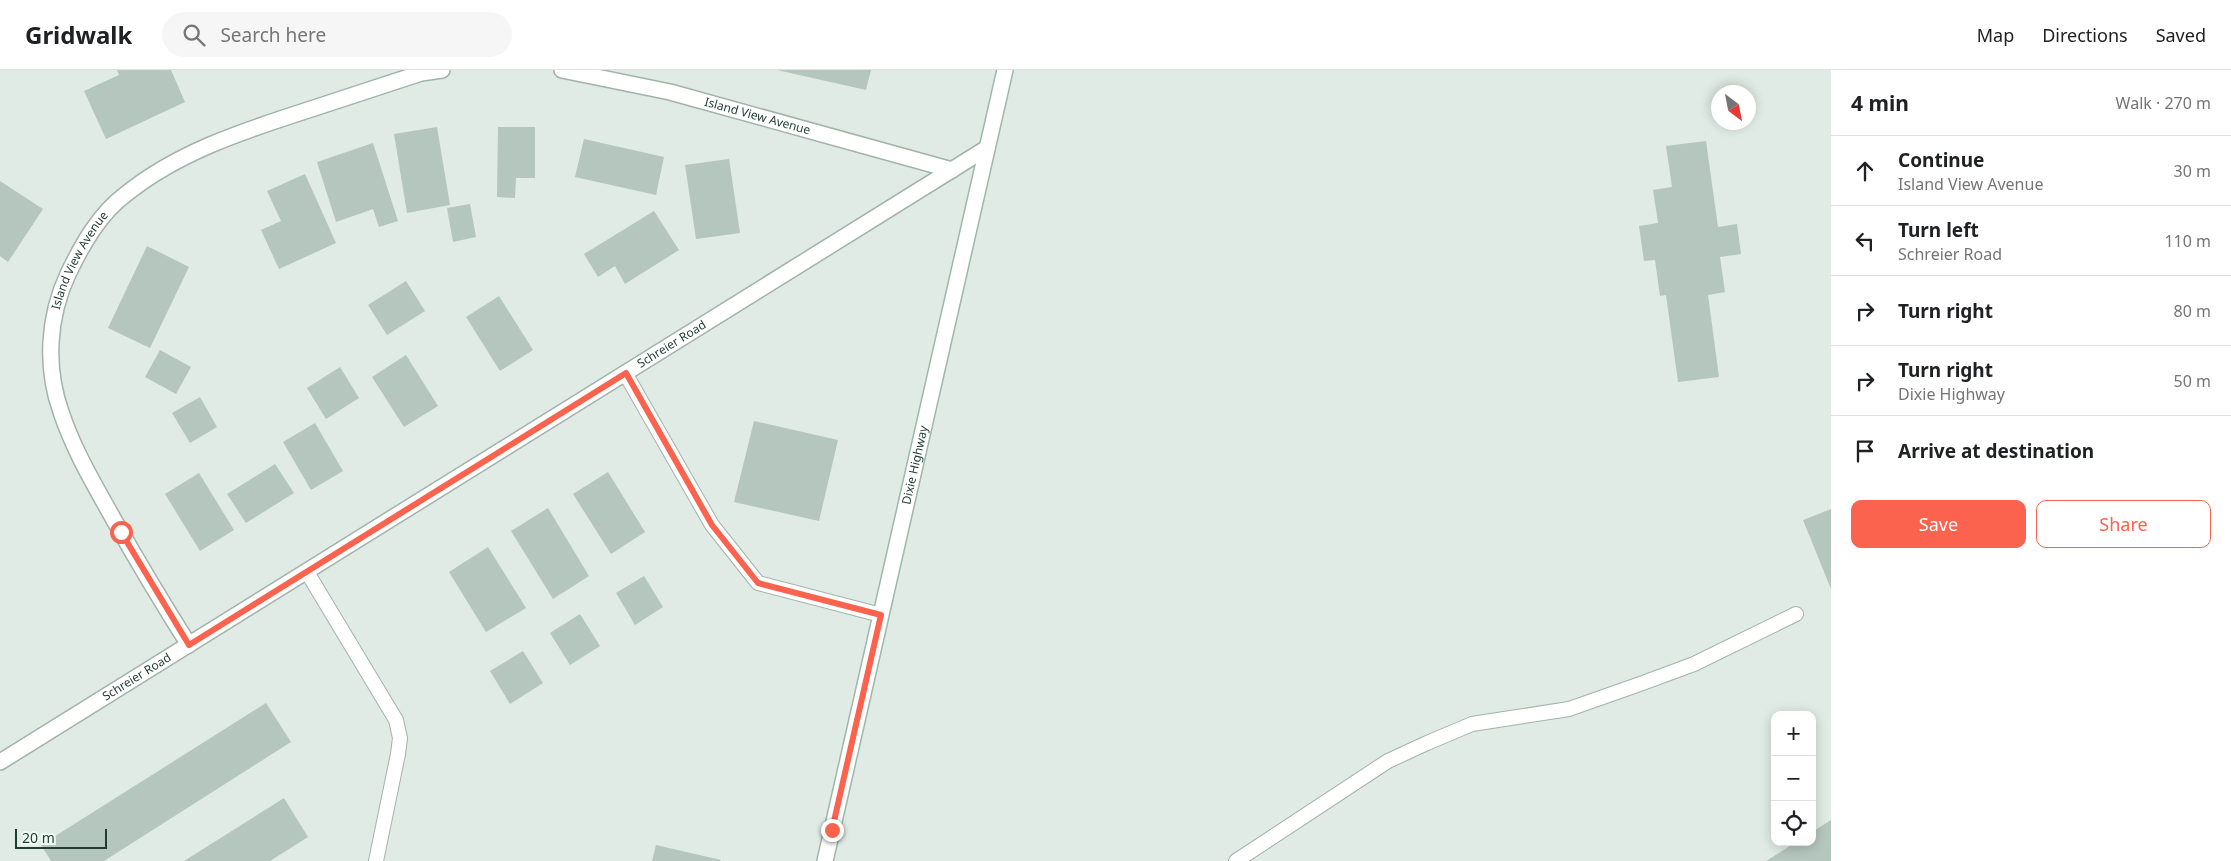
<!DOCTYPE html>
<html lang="en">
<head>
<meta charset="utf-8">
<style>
  :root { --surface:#fff; --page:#f6f6f6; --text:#202124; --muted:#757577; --line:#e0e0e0; --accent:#fb634e }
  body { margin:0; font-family:"Noto Sans",sans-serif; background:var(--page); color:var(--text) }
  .controls { position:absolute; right:15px; bottom:15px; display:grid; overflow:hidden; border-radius:10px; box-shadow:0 2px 12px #0003 }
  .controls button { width:45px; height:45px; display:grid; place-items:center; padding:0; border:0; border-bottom:1px solid var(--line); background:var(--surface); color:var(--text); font:25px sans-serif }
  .compass { position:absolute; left:1711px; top:15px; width:45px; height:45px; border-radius:50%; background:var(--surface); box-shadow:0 2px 12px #0003; rotate:148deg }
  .scale { position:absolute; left:15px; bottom:12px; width:92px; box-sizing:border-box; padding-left:5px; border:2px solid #1f3c31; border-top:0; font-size:14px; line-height:18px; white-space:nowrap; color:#1f3c31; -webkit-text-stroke:4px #f0f8f3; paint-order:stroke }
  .stop { position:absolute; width:15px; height:15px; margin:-11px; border:4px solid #fb634e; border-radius:50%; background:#fff }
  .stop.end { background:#fb634e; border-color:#fff; box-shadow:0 1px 5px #0008 }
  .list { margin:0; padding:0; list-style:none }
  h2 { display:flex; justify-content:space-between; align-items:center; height:65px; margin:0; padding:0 20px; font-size:21px }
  h2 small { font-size:16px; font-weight:400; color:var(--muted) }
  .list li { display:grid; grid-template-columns:32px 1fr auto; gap:15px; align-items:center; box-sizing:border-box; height:70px; padding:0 20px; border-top:1px solid var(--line) }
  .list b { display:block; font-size:19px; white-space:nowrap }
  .list p { margin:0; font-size:16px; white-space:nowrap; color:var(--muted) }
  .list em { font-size:16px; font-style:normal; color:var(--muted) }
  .actions { display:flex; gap:10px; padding:15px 20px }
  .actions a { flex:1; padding:11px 0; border:1px solid var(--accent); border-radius:10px; text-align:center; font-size:18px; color:var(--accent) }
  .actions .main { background:var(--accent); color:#fff }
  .icon { flex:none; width:28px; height:28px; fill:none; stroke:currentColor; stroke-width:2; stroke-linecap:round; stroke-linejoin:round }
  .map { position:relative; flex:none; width:1831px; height:791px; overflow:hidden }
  header { display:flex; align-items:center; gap:30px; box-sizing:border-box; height:70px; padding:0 25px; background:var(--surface); border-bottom:1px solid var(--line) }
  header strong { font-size:24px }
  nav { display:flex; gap:28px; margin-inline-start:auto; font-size:18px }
  .search { width:350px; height:45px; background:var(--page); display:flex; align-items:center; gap:12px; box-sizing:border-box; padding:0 18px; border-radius:28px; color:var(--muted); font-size:19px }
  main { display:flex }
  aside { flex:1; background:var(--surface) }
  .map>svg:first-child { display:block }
  .building { fill:#b4c6bd }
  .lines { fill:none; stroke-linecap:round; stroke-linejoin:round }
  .service-casing { stroke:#a2b3ab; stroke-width:16 }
  .minor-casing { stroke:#a2b3ab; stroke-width:18 }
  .tertiary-casing { stroke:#a2b3ab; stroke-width:18 }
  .secondary-casing { stroke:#9db8ab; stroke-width:18 }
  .service { stroke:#fff; stroke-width:14 }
  .minor { stroke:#fff; stroke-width:15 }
  .tertiary { stroke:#fff; stroke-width:15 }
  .secondary { stroke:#fff; stroke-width:15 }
  .route { stroke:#fb634e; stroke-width:6 }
  .labels { text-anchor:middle; stroke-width:4; stroke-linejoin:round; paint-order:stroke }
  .street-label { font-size:12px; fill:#1f3c31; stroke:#f0f8f3 }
</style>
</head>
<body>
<header>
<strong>Gridwalk</strong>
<div class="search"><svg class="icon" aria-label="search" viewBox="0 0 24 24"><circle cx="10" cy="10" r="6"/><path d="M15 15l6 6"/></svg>Search here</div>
<nav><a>Map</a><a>Directions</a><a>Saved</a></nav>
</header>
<main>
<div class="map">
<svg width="1831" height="791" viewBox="0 0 1831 791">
  <rect width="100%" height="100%" fill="#dfebe4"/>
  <!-- building -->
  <path class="building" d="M117,0h54l14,32 -79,37 -22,-48 35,-16z
    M777,0h94l-5,20z
    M437,57l13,78 -43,8 -13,-79z
    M498,57h37v51h-19l-1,20 -18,-1z
    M584,69l80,18 -8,38 -81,-18z
    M1706,71l12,86 19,-3 4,30 -21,3 5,35 -17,3 11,82 -41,5 -12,-87 -6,1 -5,-36 -11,1 -5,-35 19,-3 -5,-33 19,-3 -6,-41z
    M373,73l25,78 -19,6 -6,-18 -37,13 -19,-60z
    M729,89l11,74 -44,6 -11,-74z
    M305,104l31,69 -57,26 -18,-39 20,-9 -14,-30z
    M0,111l43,28 -35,53 -8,-6z
    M470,134l6,33 -23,5 -6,-34z
    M654,141l25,39 -54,34 -10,-18 -17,11 -14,-23z
    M147,176l42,21 -39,81 -42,-20z
    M406,211l19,30 -38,24 -19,-30z
    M499,226l34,54 -33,21 -34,-54z
    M160,280l31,17 -15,27 -31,-17z
    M406,285l32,51 -34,21 -32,-50z
    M340,297l19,31 -33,21 -19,-31z
    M200,327l17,30 -27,16 -18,-30z
    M754,351l84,19 -19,81 -85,-19z
    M315,353l28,48 -32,19 -28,-48z
    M275,394l19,29 -48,30 -19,-29z
    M608,402l37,60 -34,22 -38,-60z
    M199,403l35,57 -34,21 -35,-57z
    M548,438l41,68 -36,23 -42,-68z
    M1831,439v80l-28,-69z
    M488,477l38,61 -40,24 -37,-60z
    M644,506l19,31 -28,18 -19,-32z
    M580,544l20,32 -30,19 -20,-32z
    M523,581l20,32 -33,21 -20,-33z
    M266,633l25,39 -187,119h-53l-10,-16z
    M284,728l24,39 -38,24h-86z
    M1831,750v41h-65l30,-19h16v-10z
    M656,775l65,15 -1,1h-68z"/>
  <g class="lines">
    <!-- service casing -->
    <g class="service-casing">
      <path id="service" d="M625,303l87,152 46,58 123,32
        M307,502l89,148 4,18 -2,16 -22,107
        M1236,791l152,-100 39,-18 45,-19 97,-15 71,-25 54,-20 102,-50"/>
    </g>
    <!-- minor casing -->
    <g class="minor-casing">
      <g id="minor">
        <path id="s1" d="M562,0l108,22 282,78"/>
        <path id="s2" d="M189,575c-26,-41 -51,-83 -75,-125 -20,-36 -40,-69 -53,-108 -16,-45 -13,-95 7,-138 14,-29 31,-60 58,-80 51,-41 114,-62 176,-82 40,-13 79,-26 119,-39l21,-3"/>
      </g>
    </g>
    <!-- tertiary casing -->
    <g class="tertiary-casing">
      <g id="tertiary">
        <path id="s3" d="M0,692l987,-614"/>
      </g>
    </g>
    <!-- secondary casing -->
    <g class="secondary-casing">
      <g id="secondary">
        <path id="s4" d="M825,791l180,-791"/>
      </g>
    </g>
    <!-- service -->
    <use href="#service" class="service"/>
    <!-- minor -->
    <use href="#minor" class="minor"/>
    <!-- tertiary -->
    <use href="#tertiary" class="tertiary"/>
    <!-- secondary -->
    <use href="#secondary" class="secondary"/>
  </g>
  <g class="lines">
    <!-- route -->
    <path class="route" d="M121,462l68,113 437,-272 86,152 46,58 123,32 -49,215"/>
  </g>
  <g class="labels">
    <!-- street labels -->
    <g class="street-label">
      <text dy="4" stroke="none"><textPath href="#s1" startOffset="201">Island View Avenue</textPath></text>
      <text dy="4" stroke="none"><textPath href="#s2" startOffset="425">Island View Avenue</textPath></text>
      <text dy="4" stroke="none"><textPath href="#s3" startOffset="791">Schreier Road</textPath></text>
      <text dy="4" stroke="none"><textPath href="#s4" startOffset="406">Dixie Highway</textPath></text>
      <text dy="4" stroke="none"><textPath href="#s3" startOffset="161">Schreier Road</textPath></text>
    </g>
  </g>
</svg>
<div class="controls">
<button>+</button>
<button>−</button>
<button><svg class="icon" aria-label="locate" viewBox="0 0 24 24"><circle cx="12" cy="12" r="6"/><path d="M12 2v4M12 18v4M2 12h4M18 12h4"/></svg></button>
</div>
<svg class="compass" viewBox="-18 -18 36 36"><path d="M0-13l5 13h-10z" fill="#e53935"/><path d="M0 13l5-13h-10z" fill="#757577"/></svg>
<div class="scale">20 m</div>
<div class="stop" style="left:121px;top:462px"></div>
<div class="stop end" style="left:832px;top:760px"></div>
</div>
<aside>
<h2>4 min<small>Walk · 270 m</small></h2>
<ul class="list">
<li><svg class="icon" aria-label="ahead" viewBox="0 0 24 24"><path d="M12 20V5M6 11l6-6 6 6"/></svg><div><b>Continue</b><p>Island View Avenue</p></div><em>30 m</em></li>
<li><svg class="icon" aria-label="left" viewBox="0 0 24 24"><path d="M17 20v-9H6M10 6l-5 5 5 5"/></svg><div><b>Turn left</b><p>Schreier Road</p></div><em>110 m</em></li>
<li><svg class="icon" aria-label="right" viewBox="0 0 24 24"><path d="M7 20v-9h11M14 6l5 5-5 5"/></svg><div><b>Turn right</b></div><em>80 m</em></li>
<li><svg class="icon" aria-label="right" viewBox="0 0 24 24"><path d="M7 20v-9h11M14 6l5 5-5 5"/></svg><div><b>Turn right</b><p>Dixie Highway</p></div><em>50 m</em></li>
<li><svg class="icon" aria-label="arrive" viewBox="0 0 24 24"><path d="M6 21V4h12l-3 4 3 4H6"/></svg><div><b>Arrive at destination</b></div></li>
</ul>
<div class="actions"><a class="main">Save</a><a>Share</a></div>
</aside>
</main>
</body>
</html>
